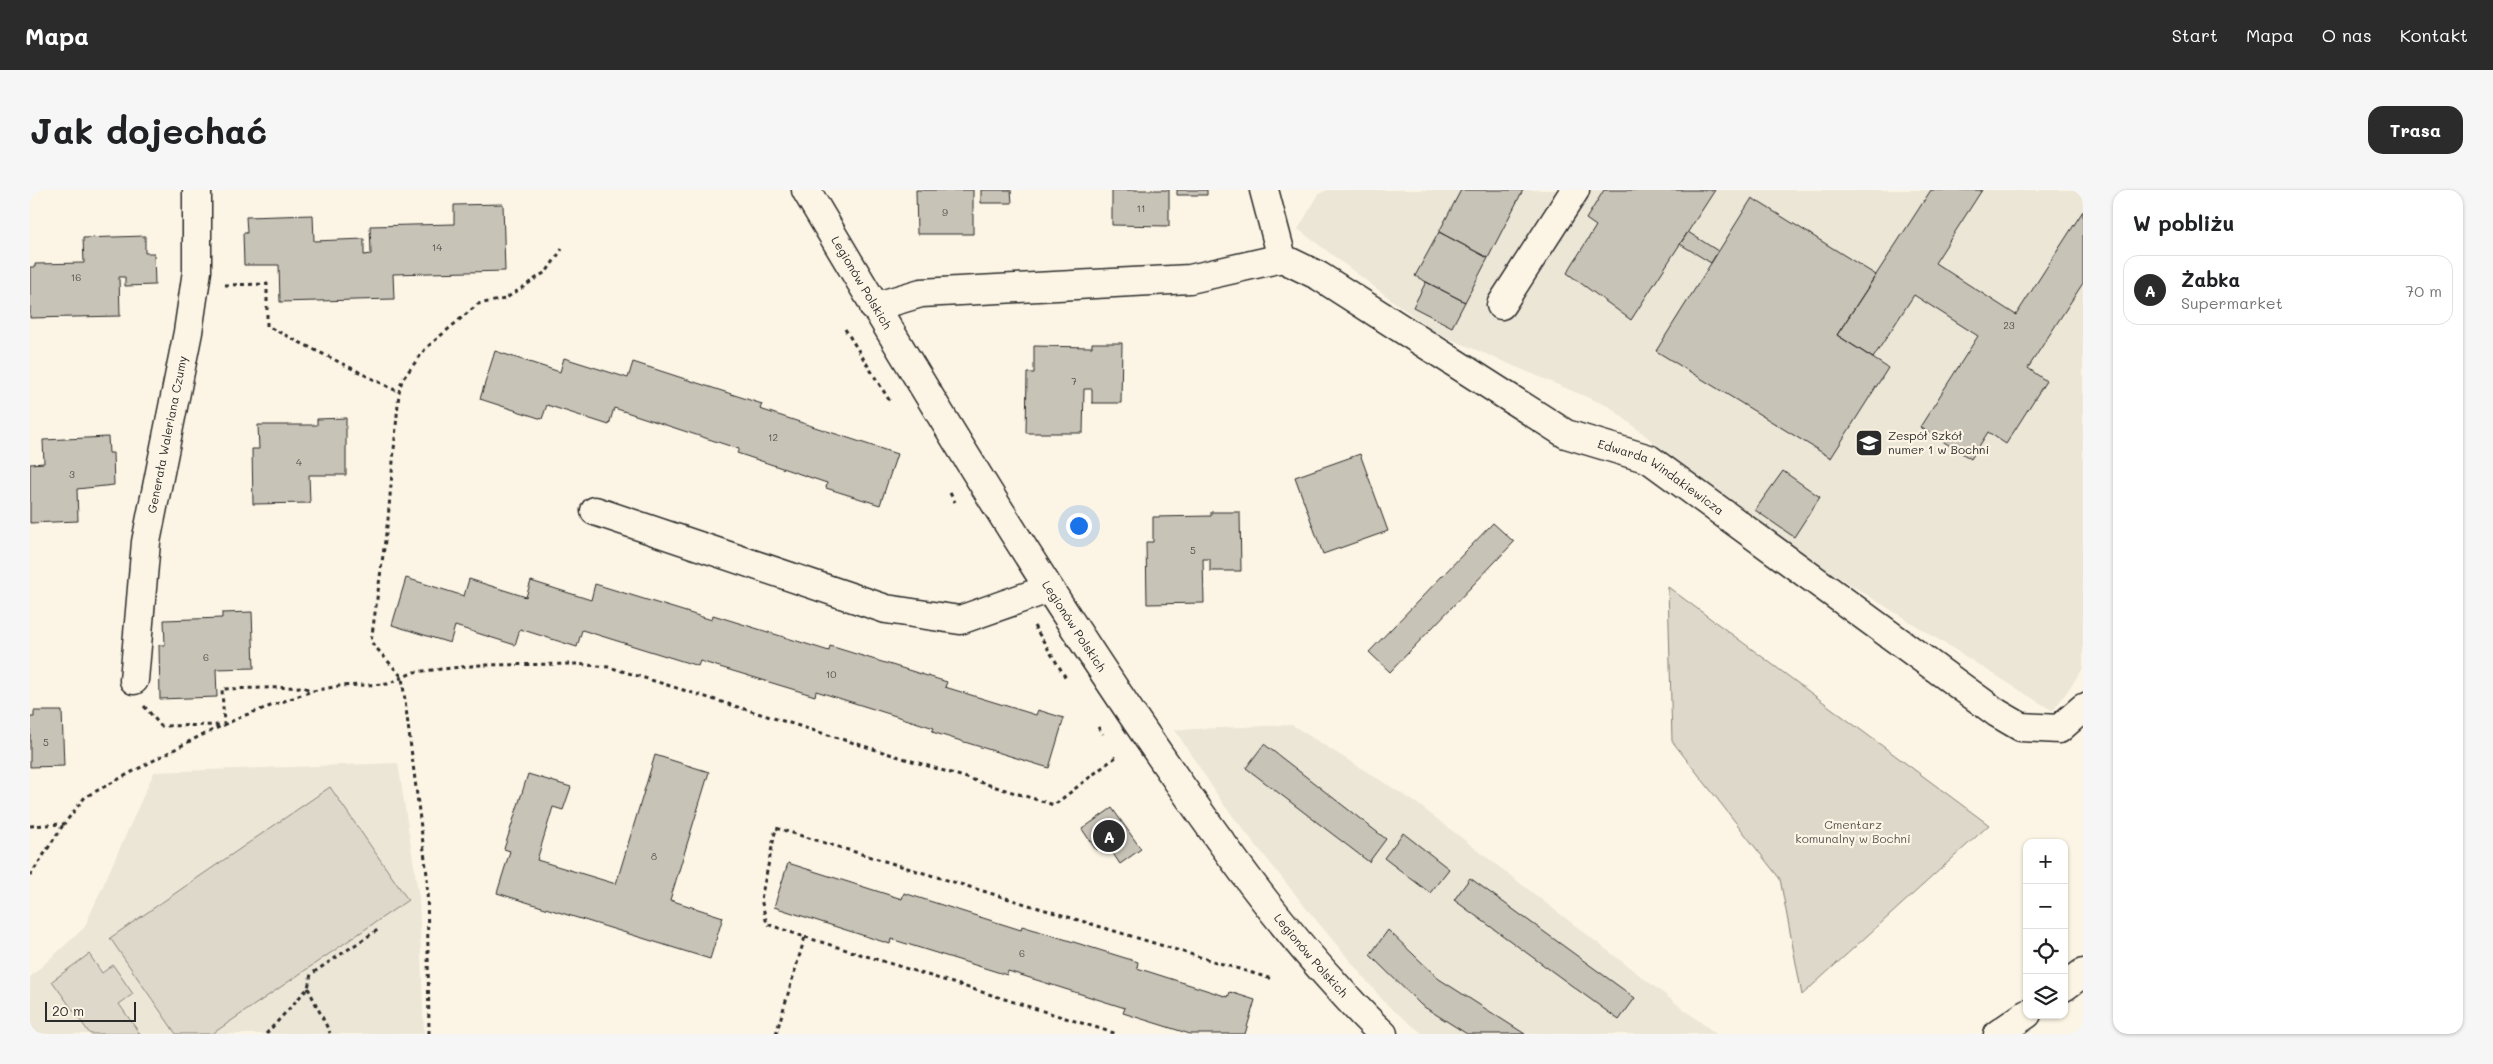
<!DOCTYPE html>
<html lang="pl">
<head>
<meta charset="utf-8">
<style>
  :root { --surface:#fff; --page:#f6f6f6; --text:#202124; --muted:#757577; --line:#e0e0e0; --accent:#2b2b2b }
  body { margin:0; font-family:Mali,sans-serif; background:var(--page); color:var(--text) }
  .controls { position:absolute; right:15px; bottom:15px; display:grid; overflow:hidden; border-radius:10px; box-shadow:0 1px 4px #0004 }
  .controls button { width:45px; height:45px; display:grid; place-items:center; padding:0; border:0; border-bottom:1px solid var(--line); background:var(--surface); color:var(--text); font:25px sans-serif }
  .scale { position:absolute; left:15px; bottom:12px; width:91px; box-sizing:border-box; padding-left:5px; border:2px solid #2b2b2b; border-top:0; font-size:14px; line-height:18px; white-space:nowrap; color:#2b2b2b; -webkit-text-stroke:4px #fcf5e5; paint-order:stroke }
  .you { position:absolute; left:1048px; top:335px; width:18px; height:18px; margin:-12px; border:4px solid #fff; border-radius:50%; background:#1a73e8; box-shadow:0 0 0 8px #1a73e833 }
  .badge { display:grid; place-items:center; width:32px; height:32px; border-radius:50%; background:var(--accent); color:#fff; font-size:16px; font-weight:700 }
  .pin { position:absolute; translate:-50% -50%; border:2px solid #fff; box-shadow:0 1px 5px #0006 }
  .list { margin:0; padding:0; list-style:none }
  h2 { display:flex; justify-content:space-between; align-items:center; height:65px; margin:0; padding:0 20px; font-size:21px }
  h2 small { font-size:16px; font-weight:400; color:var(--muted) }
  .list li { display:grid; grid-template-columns:32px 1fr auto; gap:15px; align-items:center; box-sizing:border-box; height:70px; margin:0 10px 10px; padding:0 10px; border:1px solid var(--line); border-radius:15px }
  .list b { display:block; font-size:19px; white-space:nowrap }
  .list p { margin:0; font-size:16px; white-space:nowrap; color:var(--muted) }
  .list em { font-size:16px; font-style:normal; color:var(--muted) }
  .icon { flex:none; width:28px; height:28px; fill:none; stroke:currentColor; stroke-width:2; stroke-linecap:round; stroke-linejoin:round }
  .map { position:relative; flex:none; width:2053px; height:844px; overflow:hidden; border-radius:15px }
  header { display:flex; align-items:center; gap:30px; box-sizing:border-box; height:70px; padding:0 25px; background:var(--accent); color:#fff }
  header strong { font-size:24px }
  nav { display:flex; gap:28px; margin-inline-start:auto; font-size:18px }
  .intro { display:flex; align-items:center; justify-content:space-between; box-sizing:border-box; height:120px; padding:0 30px }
  h1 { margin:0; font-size:35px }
  .button { padding:12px 22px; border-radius:15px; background:var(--accent); color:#fff; font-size:18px; font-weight:700 }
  main { display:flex; gap:30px; padding:0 30px }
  aside { flex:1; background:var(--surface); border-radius:15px; box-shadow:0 1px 4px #0004 }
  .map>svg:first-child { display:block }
  .built { fill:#ece6d7 }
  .green { fill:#ded8ca; stroke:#84827a }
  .building { fill:#c8c3b7; stroke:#2b2b2b }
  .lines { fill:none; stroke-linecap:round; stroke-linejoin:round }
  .minor-casing { stroke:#2b2b2b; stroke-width:31 }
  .path { stroke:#2b2b2b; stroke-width:3; stroke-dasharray:4 4; stroke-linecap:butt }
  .minor { stroke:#fcf5e5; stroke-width:28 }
  .labels { text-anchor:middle; stroke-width:4.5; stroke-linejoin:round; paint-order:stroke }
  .number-label { font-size:10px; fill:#52514e }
  .street-label { font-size:12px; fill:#2b2b2b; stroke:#fcf5e5 }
  .poi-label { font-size:12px; fill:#2b2b2b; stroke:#fcf5e5; text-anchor:start }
  .park-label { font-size:12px; fill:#585653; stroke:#fcf5e5 }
</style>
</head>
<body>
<header>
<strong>Mapa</strong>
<nav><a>Start</a><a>Mapa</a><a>O nas</a><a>Kontakt</a></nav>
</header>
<div class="intro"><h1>Jak dojechać</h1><a class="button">Trasa</a></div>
<main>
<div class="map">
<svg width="2053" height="844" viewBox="0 0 2053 844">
  <rect width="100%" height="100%" fill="#fcf5e5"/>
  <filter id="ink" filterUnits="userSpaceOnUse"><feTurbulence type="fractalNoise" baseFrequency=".02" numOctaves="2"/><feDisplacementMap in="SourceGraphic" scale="10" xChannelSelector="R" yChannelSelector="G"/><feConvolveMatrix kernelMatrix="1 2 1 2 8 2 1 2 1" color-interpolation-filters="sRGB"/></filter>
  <g filter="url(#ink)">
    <!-- built -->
    <path class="built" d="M1297,0h756v479l-30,42 -250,-156 -104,-76 -89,-72 -176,-75 -136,-103 21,-35z
      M1262,535l123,77 301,232h-293l-37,-30 -80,-96 -82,-103 -49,-75z
      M368,573l21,135 5,136h-394v-57l54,-49 70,-156z"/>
    <!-- green -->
    <path class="green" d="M1638,397l321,238 -187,170 -22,-116 -108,-138z
      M300,597l78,113 -196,134h-36l-66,-96z
      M59,764l13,19 11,-8 20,29 -14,10 21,30h-50l-38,-53z"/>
    <!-- building -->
    <path class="building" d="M886,0h57v44h-56z
      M951,0h30l1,13h-31z
      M1082,0h57v36l-57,-1z
      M1147,0h30v5h-30z
      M1431,0h62l-35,68 -49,-26z
      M1574,0h111l-84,130 -64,-47 29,-47 -10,-7z
      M1901,0h51l-47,73 81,52 67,-104v72l-55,85 18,13 -40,63 -18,-12 -17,27 -51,-32 58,-91 -64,-41 -41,63 -36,-23z
      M1722,8l124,77 -39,60 51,33 -57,90 -175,-107z
      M473,14l2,67 -112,3 1,25 -114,3 -1,-37h-35l-1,-32h4l-1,-16 67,-2 1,26 50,-2v16l7,-1 -1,-28 84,-2v-19z
      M1409,42l49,26 -23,44 -50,-26z
      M1658,42l30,19 -7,12 -31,-19z
      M115,46v17h9l1,32 -30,1v-9h-6l1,39 -90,2v-51h5v-3l49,-1 -1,-25z
      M1396,92l39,20 -13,25 -39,-20z
      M1062,153h30l-1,60h-29v-14h-8l-1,44h-57l1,-60h7v-27l58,1z
      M465,161l65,21 4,-14 64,20 5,-16 129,42 -2,5 137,45 -17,51 -54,-17 1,-5 -90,-30 2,-4 -125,-41 -5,17 -62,-20 -5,14 -62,-20z
      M316,228v57h-37l1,28 -57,1 -1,-55h7l-1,-24h59v-6z
      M78,247l1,16h4l1,32 -37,4 1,32 -48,2v-59l14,-1 -1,-23z
      M1330,264l28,77 -65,23 -28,-77z
      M1753,281l37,26 -26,40 -39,-27z
      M1181,322h29l1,59h-31v-12h-7l1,44 -57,1 -1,-62h7v-25l58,-1z
      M1463,333l21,19 -124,130 -21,-20z
      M376,388l58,18 5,-17 57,18 5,-16 60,19 4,-16 117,36 1,-5 116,36 1,-5 117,36 -2,5 91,28 2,-5 26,8 -15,50 -117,-36 2,-4 -118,-37 -1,5 -115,-35 -2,5 -116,-36 -5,17 -57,-18 -5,16 -60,-19 -5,17 -58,-18z
      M222,422l2,56 -38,1 1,28 -57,2 -1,-54h6l-1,-25 58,-2v-5z
      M4,521h28l2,55 -34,1v-50h4z
      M1234,554l122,95 -17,23 -123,-94z
      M625,565l54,17 -39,128 53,17 -13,42 -213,-66 13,-42 -6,-2 24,-75 43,13 -8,23 -10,-3 -16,53 79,24z
      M1082,618l29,41 -21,15 -14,-21 -10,7 -14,-21z
      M1373,643l46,36 -19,24 -46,-35z
      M758,673l114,36 2,-6 117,37 1,-4 116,36 -1,6 91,29 2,-5 25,8 -10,34h-55l-67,-21 2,-5 -117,-37 -1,4 -116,-36 -1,5 -116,-37z
      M1440,688l165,120 -16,22 -165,-120z
      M1358,740l51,49 86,55h-58l-46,-29 -51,-50z"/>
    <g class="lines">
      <!-- minor casing -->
      <g class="minor-casing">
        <g id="minor">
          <path id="s1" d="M776,0c119,201 239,401 373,593 48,68 97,137 154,199 16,18 32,36 50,52"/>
          <path id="s2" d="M1234,0l18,68 37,18 247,158 83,25 348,254 24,14 38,2 24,-21"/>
          <path d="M1471,115l74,-115"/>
          <path d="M844,117l47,-14 269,-14 92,-21"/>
          <path d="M565,321l291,98 74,11 88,-31"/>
          <path id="s3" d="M104,490l12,-138 42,-210 9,-61v-81"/>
          <path d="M2034,797l19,-14"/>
          <path d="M1968,844l29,-20"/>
        </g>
      </g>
      <!-- path -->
      <path class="path" d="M195,95l42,-1v42l132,66
        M815,139l46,74
        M920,303l5,9
        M1004,436l32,52
        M114,516l17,20 63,-1 -2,-36 81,-2 9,4
        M1068,537l5,7
        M0,636l34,-2 21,-27 109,-58 49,-23 69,-25 27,-5 49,-2 26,-12 66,-7 96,-1 33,3 445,138 63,-49
        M0,686l33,-51
        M775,747l312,97
        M278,798l22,45
        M236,844l42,-46 3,-14 68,-45
        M399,844l-2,-159 -25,-198 -31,-35 17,-123 11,-127 3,-12 24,-32 52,-44 27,-5 42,-28 15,-22
        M746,844l29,-97 -38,-13 -6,-25 15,-71 496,151"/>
      <!-- minor -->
      <use href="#minor" class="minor"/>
    </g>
  </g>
  <!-- icons -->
  <defs>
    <g id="school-square" transform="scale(1.4375)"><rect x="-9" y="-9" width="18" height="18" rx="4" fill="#2b2b2b" stroke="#fcf5e5"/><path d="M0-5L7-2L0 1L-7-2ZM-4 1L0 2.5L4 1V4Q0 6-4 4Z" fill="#fff"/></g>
  </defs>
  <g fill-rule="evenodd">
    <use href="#school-square" x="1839" y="253"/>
  </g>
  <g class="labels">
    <!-- number labels -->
    <g class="number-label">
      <text x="1111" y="22">11</text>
      <text x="915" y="26">9</text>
      <text x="407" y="61">14</text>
      <text x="46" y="91">16</text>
      <text x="1979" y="139">23</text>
      <text x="1044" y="195">7</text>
      <text x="743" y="251">12</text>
      <text x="269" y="276">4</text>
      <text x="42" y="288">3</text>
      <text x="1163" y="364">5</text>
      <text x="176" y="471">6</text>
      <text x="801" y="488">10</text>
      <text x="16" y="556">5</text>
      <text x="624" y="670">8</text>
      <text x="992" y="767">6</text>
    </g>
    <!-- street labels -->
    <g class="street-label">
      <text dy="4" stroke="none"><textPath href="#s1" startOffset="108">Legionów Polskich</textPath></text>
      <text dy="4" stroke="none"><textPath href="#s3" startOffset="248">Generała Waleriana Czumy</textPath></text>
      <text dy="4" stroke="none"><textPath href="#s2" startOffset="510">Edwarda Windakiewicza</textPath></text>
      <text dy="4" stroke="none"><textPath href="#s1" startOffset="512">Legionów Polskich</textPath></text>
      <text dy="4" stroke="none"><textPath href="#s1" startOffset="918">Legionów Polskich</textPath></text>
    </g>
    <!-- poi labels -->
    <g class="poi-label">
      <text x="1858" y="250">Zespół Szkół<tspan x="1858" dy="14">numer 1 w Bochni</tspan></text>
    </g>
    <!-- park labels -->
    <g class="park-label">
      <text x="1823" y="639">Cmentarz<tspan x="1823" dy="14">komunalny w Bochni</tspan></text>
    </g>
  </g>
</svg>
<div class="controls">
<button>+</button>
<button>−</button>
<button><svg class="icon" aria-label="locate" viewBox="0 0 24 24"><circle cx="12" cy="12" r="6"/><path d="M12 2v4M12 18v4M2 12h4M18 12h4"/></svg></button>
<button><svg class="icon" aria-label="layers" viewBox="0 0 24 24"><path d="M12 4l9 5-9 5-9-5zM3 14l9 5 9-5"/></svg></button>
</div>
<div class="scale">20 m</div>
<div class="you"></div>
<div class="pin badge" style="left:1079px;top:646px">A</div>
</div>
<aside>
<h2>W pobliżu<small></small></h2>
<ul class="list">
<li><span class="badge">A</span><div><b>Żabka</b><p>Supermarket</p></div><em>70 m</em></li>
</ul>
</aside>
</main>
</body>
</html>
